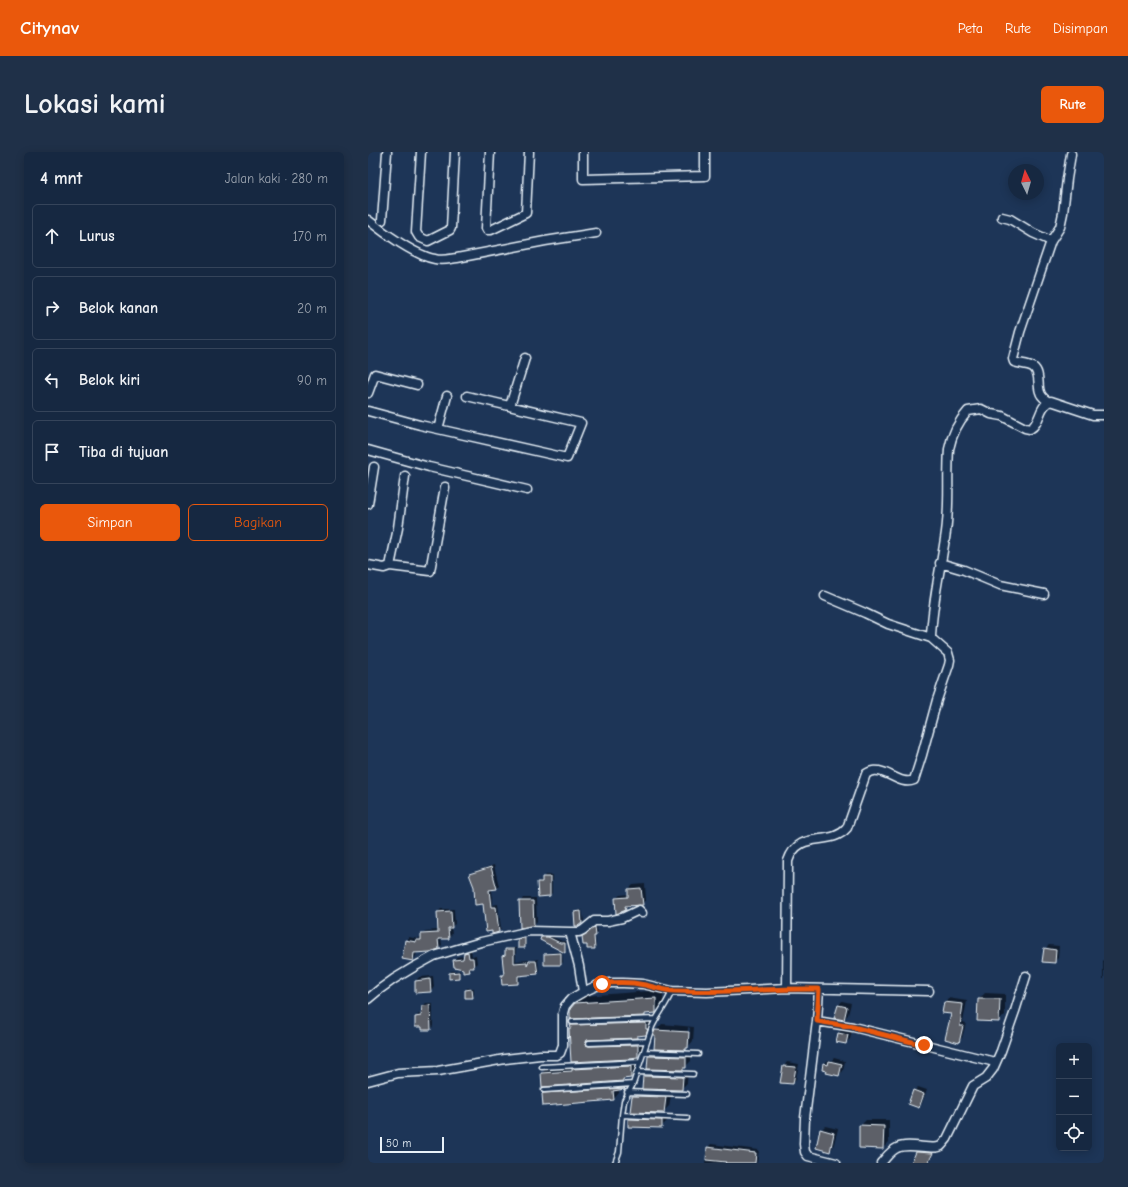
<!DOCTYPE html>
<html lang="id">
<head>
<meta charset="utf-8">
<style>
  :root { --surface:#162841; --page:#1f3048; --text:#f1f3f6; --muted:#9ea6b1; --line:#35445a; --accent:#ea580c }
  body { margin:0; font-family:"Comic Neue",sans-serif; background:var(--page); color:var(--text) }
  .controls { position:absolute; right:12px; bottom:12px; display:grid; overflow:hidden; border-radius:6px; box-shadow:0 2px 10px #0003 }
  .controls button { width:36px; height:36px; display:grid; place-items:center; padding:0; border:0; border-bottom:1px solid var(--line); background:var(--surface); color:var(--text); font:20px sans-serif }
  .compass { position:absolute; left:640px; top:12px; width:36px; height:36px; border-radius:50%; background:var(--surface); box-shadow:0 2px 10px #0003; rotate:355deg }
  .scale { position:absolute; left:12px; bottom:10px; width:64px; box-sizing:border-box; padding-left:4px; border:2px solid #e8f1f8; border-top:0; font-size:11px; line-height:14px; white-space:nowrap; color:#e8f1f8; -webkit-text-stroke:3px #1d3557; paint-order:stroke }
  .stop { position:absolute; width:12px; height:12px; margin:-9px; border:3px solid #ea580c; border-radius:50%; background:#fff }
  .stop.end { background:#ea580c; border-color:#fff; box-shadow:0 1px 4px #0008 }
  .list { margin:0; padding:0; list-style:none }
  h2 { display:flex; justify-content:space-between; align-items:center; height:52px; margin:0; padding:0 16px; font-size:17px }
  h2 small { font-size:13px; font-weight:400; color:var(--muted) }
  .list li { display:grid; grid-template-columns:26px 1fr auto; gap:12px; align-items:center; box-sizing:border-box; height:64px; margin:0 8px 8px; padding:0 8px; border:1px solid var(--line); border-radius:6px }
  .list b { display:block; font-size:15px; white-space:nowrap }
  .list em { font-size:13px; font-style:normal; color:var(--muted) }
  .actions { display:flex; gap:8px; padding:12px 16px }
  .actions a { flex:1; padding:9px 0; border:1px solid var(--accent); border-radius:6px; text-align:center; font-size:14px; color:var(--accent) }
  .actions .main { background:var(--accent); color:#fff }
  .icon { flex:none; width:22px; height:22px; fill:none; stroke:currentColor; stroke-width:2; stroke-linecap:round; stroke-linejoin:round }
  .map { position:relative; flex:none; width:736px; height:1011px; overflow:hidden; border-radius:6px }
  header { display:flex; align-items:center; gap:24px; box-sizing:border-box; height:56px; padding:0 20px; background:var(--accent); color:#fff }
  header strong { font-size:19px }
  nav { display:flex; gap:22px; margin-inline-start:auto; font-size:14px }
  .intro { display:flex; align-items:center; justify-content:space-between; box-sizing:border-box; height:96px; padding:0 24px }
  h1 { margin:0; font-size:28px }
  .button { padding:10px 18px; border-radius:6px; background:var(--accent); color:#fff; font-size:14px; font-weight:700 }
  main { display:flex; gap:24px; padding:0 24px }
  aside { flex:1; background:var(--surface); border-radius:6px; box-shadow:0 2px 10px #0003 }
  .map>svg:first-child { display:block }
  .shadow { fill:#0007; fill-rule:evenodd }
  .building { fill:#5d6068; stroke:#e8f1f8 }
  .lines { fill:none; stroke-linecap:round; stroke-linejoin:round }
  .service-casing { stroke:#e8f1f8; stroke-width:7 }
  .minor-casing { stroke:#e8f1f8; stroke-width:11 }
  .service { stroke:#1d3557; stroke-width:4 }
  .minor { stroke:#1d3557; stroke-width:8 }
  .route { stroke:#ea580c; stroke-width:5 }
</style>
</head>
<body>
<header>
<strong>Citynav</strong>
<nav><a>Peta</a><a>Rute</a><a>Disimpan</a></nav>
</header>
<div class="intro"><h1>Lokasi kami</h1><a class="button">Rute</a></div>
<main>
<aside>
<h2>4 mnt<small>Jalan kaki · 280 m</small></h2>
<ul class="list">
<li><svg class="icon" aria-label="ahead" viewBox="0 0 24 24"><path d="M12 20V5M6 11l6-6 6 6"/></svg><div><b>Lurus</b></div><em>170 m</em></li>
<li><svg class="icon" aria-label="right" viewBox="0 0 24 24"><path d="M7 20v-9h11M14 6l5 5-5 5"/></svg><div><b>Belok kanan</b></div><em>20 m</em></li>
<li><svg class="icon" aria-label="left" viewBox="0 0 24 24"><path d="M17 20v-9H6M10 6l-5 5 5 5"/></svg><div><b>Belok kiri</b></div><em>90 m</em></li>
<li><svg class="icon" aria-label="arrive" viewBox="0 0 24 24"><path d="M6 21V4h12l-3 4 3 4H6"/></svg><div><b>Tiba di tujuan</b></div></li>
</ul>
<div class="actions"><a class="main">Simpan</a><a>Bagikan</a></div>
</aside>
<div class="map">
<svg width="736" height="1011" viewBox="0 0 736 1011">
  <rect width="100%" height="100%" fill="#1d3557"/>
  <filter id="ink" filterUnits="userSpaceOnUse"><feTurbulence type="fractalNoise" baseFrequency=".025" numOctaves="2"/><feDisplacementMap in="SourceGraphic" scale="8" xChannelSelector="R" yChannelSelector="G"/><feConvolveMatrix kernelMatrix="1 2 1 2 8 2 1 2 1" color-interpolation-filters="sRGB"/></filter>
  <g filter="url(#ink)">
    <!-- shadow -->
    <path class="shadow" d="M126,713l5,21 -2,2 -5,1 1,16 5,-1 3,25 -3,2 -23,-45 -4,-11 2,-3z
      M178,723h6v18l-2,2 -12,-12 3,-3h2v-2z
      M277,732l1,16 -4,4 -13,1 -4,4 -9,-11 4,-3 9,-1v-5l4,-4z
      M155,746h13l1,23 -3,4 -14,-23z
      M73,757h13l1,15 -4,3 1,7 -4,4h-7l1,7 -3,3 -22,4 -1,4 -3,4 -7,-19 3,-4 9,2 2,-2h2v-2l3,-4 14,-1 -1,-18z
      M214,758l2,11 -2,2 -7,-11 2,-1z
      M229,775v6l-2,2 1,11 -1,2 -10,-13z
      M176,784h6l12,5h4v10l-1,1 -23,-15z
      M158,785v8l-1,2 -6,-7 2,-2z
      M681,793l10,1 -1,12 -4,4 -9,-13z
      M140,796h8v13l13,-1v3l3,-3 6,-1 1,12 -2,3 -17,1v5l-2,3 -16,-7 3,-3 -2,-17 3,-3v-3z
      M103,797l1,7 4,-1 1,8 -8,8 -15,-11 3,-3 7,-1 1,-3 3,-3z
      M194,800l1,10 -2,2h-16v-10l2,-1z
      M736,808v19h-1v-18z
      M83,819h9v5l-1,1 -9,-4z
      M65,824l1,11 -4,4 -14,-10 3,-4z
      M99,836h7v7l-1,2 -7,-7z
      M295,838v14l-8,8 -8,1 -4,3h10l-1,11 -7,7 -7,1 -3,3h9l1,11 -9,9h2l1,11 -8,8 -6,1 -2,2 -81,-7 8,-8 29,-2 3,-3 -12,-32 1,-3 8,-7 -4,-14 9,-8z
      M617,841l20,1v21l-6,6 -20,-22z
      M580,846l19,3 -4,21 3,1 -4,15 -4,4 -5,-29 -10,-1 2,-10z
      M474,849l9,2 -3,12 -4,4 -5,-14z
      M58,851h7v23l-2,3 -8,-3 -7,-9 3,-3h3l1,-8z
      M294,872l32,3 -1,14 -7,8 -30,-19zM320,875l2,1 -1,16h-2z
      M474,877l10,2 -2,8 -4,4 -7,-10z
      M287,898l36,1v10l-8,8 -34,-13z
      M466,906l11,3 -2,10 -4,4 -11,-5 -4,-6 4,-4 3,1z
      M419,910l12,2 -3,15 -3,4 -11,-1 2,-16z
      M282,918l38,2 -1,11 -6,6 -37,-13z
      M262,931l-6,5 -5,1v4l-5,6 -71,-5 6,-6z
      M550,935l9,3 -5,13 -3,4 -5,-16z
      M271,938l33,1 -3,15 -6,6 -30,-16z
      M267,961l33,2 -1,6 -6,6 -32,-8z
      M498,968h23v22l-6,6 -23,-22z
      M457,974l13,3 -5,18 -3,4 -9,-21z
      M343,992l48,6 -2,13h-52l3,-16z
      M553,996l14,2 -6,13h-13l1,-11z"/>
    <!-- building -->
    <path class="building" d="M123,715l6,22 -8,1 2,17h5l3,25 -7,2v-3l-6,1 -3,-28 -8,1 -1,-18 -5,-13z
      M174,725h8v19l-12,1 -1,-15h5z
      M273,736l2,17 -18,1 1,4 -10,4 -1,-16 13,-1v-8z
      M151,749h14l1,25 -14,2z
      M83,759l1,17h-4l1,11h-11l1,10 -9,3 -16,1 -1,8 -11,-2 3,-19 11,2v-2h5v-6l17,-1 -1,-21z
      M213,759l1,12 -4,3h-3l-1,-14z
      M227,775l1,9h-2l1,13h-8v-4h-4l-1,-9z
      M173,785h7l12,6h5v10l-25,-13z
      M157,786v10h-7v-9z
      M676,796l12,2 -1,13 -13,-1z
      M137,797h9v14l13,-1v3l2,-4h7l2,13 -20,2v8l-16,1 -1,-10h3l-2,-19 3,-1z
      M100,800l1,6h4l1,10h-5l1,4 -7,1v-4l-9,-2 -1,-7 10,-1 1,-6z
      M193,801v12h-17v-11z
      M91,820v6l-10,1v-6z
      M62,827l1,13 -16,1v-12z
      M104,837l1,9h-8v-8z
      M288,846v15l-11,1v2l-75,3v-10l5,-6z
      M610,847h22l-1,23 -22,-1z
      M576,850l19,2 -3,22h3l-4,17 -14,-4 6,-25 -9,-1z
      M62,853l1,25h-9v-3h-7v-10l6,-1 1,-10z
      M470,853l9,2 -3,13 -10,-2z
      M278,871v6h2l-2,6 -9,1v2l-48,2h-2l-1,3v2l3,1 49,-1v12l-8,1v1l-59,3 -2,-34h2l-1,-3z
      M287,878l34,2 -1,16h-2v2l-32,-1 1,-14h-2z
      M470,881l10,2 -2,9 -10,-2z
      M280,904l38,1v11h-3v2l-36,-1z
      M461,909l13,3 -3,12 -13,-3 1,-2 -5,-1 1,-7 5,2z
      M263,914v12l-8,1v2l-81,6 -1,-14 31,-2v-2z
      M415,914l13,1 -3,17 -13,-1z
      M275,924l40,1 -1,13 -40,-1z
      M256,936l1,1 -12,2 1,9 -71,6 -1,-12 1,-1z
      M545,938l11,4 -5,14 -11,-4z
      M264,944l34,1 -2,16 -34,-1z
      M260,967l34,1v8l-34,-1z
      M491,973l25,1 -1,23 -24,-1z
      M452,977l14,4 -4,19 -14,-4z
      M339,995l49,6 -1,10h-30l1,-1 -20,-2z
      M548,1000l16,1h1l-5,10h-17z"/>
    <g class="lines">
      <!-- service casing -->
      <g class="service-casing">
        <path id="service" d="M204,870l84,-3
          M221,891l58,-2
          M276,900l54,2
          M174,915l98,-5
          M269,920l56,2
          M176,938l89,-6
          M259,940l60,2
          M254,963l65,3
          M247,1011l4,-11 3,-37 2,-14 9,-17 19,-57c6,-13 15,-23 20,-36"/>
      </g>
      <!-- minor casing -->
      <g class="minor-casing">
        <path id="minor" d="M53,0l-5,80 3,5 9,4 22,-11 1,-2 4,-76
          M122,0l-4,76 1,2h4l35,-17 3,-61
          M215,0v27l122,-3v-24
          M634,65l8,2 23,14 18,8
          M0,68c15,12 48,36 67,39 7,2 14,0 22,-1l88,-17 51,-8
          M14,68l5,-68
          M0,241l7,-19 42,11
          M681,250c-4,-3 -8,-5 -9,-10 -3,-7 1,-19 -7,-25 -5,-3 -13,-3 -19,-5l-1,-3 7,-27 31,-91 9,-14 3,-14 4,-34 4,-25
          M142,254l15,-48
          M0,259l52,14 18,4 9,-33
          M70,277l129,29 14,-35 -114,-27
          M0,298l61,17 98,23
          M0,352l6,-37
          M572,411l24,7 36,15 44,9
          M0,413l16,3 6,-2 8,-38 7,-52
          M22,414l40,5 15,-84
          M563,486c1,-36 10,-70 15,-106 4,-28 1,-55 3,-83 3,-15 9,-27 19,-38l13,-2 10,5 11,2 23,12 5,1c11,-6 8,-23 21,-28l42,14h11
          M202,780l9,34 4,26
          M419,836l1,-127c11,-33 42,-13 59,-33l19,-54c16,-12 32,13 48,6l8,-25 15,-55 12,-35 1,-5 -2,-7 -17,-15 -43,-14 -23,-11 -40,-17
          M451,837l-2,32 -12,97 -1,26 1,8 3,4 28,7
          M0,847l12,-10 14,-10 20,-12 20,-11 47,-14 49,-11 40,1h9l4,-2 11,-9h14l14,-3 17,-8 3,3
          M449,869l36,6 142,35
          M0,929l30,-8 40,-2 67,-12 35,-4h17l3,-2 3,-8v-32l2,-7 6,-7 12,-7 13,-6 14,-3h13l20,1 29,7 35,1 80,-4 142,3
          M513,1011c5,-5 9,-12 16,-15 12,-6 36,3 44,-2 2,-2 4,-5 6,-7l26,-53 13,-8 7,-9 8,-18 14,-40 11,-35"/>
      </g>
      <!-- service -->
      <use href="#service" class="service"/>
      <!-- minor -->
      <use href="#minor" class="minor"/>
    </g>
  </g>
  <g class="lines" filter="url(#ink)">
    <!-- route -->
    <path class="route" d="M234,832c14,-2 29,-2 43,1 9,2 20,6 30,6 48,2 96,-3 144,-2l-2,32 36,6 71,18"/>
  </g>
</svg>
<div class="controls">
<button>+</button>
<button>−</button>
<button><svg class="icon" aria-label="locate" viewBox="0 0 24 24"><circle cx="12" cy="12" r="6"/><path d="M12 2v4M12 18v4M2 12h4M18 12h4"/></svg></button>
</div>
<svg class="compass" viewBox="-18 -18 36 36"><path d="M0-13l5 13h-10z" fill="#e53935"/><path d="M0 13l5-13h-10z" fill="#9ea6b1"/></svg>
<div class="scale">50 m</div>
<div class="stop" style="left:234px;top:832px"></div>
<div class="stop end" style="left:556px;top:893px"></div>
</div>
</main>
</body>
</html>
